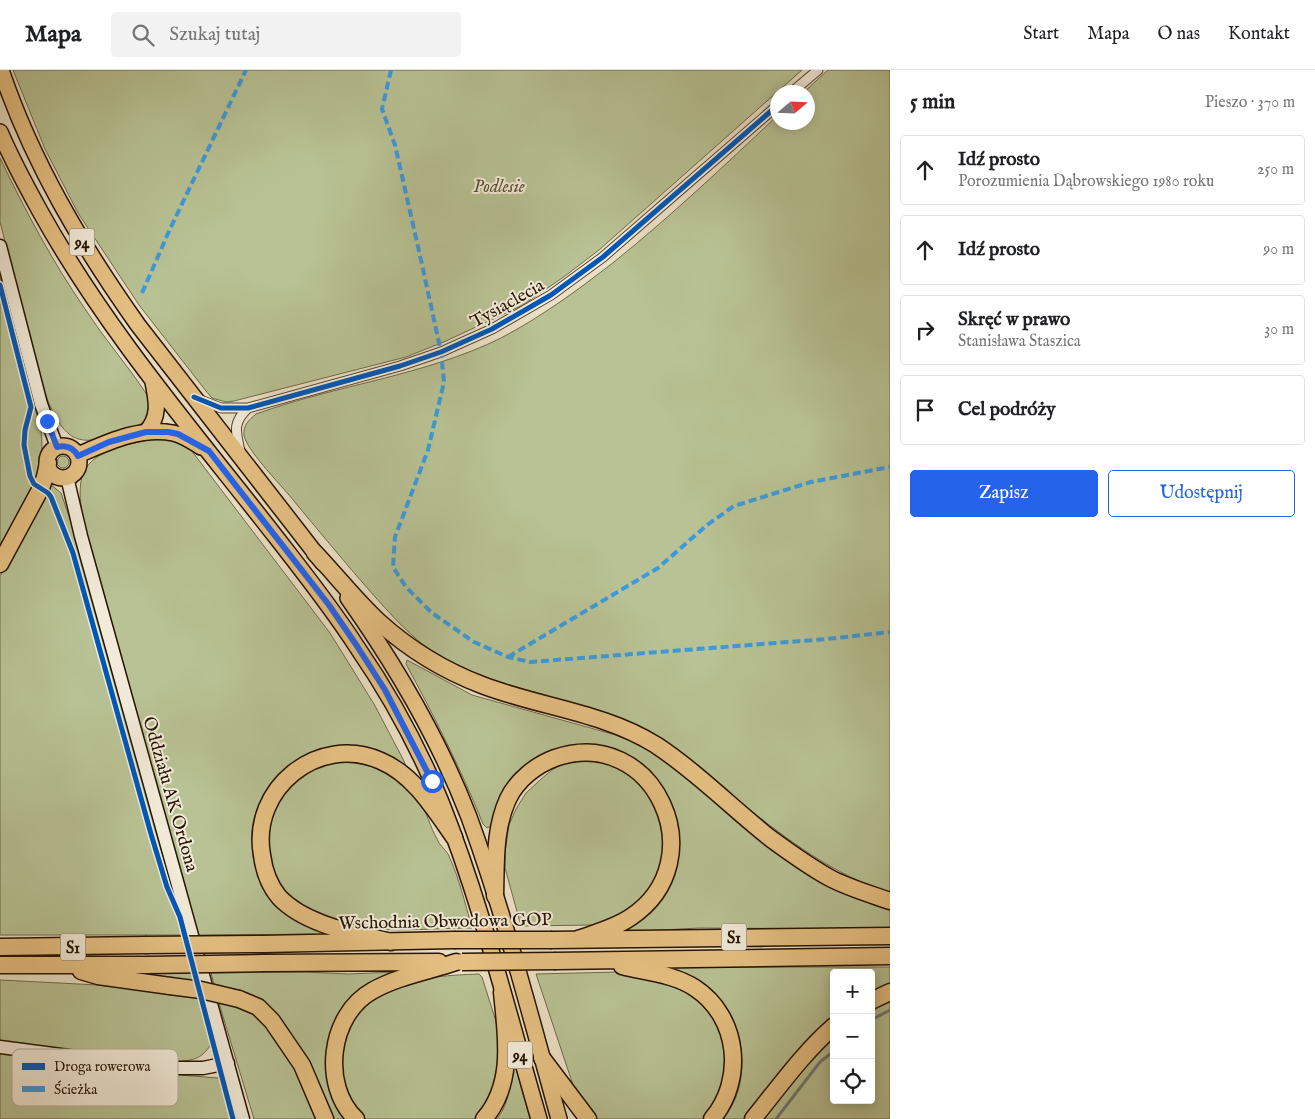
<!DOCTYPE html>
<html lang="pl">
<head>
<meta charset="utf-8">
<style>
  :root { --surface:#fff; --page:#f2f2f2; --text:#202124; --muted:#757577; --line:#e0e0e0; --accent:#2563eb }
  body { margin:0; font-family:"IM FELL English",serif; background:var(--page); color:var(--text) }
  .controls { position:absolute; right:15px; bottom:15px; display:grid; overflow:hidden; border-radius:5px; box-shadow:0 2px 12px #0003 }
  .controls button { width:45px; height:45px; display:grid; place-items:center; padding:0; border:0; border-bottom:1px solid var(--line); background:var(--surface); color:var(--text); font:25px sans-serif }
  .compass { position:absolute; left:770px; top:15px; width:45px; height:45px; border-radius:50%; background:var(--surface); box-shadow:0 2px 12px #0003; rotate:71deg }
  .stop { position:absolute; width:15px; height:15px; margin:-11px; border:4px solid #2563eb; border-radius:50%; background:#fff }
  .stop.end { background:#2563eb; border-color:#fff; box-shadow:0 1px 5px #0008 }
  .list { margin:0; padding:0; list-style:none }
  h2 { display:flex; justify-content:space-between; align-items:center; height:65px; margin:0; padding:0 20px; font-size:21px }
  h2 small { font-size:16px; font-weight:400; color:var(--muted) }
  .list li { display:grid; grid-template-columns:32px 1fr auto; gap:15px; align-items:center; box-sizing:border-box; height:70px; margin:0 10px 10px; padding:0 10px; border:1px solid var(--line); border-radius:5px }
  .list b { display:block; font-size:19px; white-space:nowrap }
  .list p { margin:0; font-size:16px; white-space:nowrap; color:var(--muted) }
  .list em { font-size:16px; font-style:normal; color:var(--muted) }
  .actions { display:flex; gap:10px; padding:15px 20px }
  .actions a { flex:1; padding:11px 0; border:1px solid var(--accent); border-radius:5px; text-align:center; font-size:18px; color:var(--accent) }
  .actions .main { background:var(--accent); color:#fff }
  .icon { flex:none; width:28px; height:28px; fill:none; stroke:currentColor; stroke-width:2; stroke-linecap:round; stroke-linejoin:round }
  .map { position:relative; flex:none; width:890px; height:1049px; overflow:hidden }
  header { display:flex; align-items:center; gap:30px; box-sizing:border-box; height:70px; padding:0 25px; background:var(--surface); border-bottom:1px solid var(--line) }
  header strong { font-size:24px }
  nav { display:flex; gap:28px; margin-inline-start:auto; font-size:18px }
  .search { width:350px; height:45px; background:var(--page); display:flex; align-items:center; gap:12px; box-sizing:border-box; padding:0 18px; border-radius:5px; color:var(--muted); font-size:19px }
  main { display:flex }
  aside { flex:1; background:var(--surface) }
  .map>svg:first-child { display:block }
  .green { fill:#b8c294; stroke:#6f6a4a }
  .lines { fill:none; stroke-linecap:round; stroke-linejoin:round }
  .stream { stroke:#6c7870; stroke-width:3 }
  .street-casing { stroke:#574631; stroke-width:11 }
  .secondary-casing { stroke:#261300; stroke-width:15 }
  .primary-casing { stroke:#261300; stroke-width:18 }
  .highway-casing { stroke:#261300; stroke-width:19 }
  .street { stroke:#f2ebd9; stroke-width:9 }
  .secondary { stroke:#f2ebd9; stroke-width:12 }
  .primary { stroke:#e6c082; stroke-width:15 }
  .highway { stroke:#e6c082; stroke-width:16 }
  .highway-bridge-casing { stroke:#261300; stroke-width:19; stroke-linecap:butt }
  .highway-bridge { stroke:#e6c082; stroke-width:16 }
  .quiet { stroke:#3c9adc; stroke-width:4; stroke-dasharray:8 4; stroke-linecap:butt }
  .cycleway-casing { stroke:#f2ebd9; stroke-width:8 }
  .cycleway { stroke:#0057b8; stroke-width:5 }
  .route { stroke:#2563eb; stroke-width:6 }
  .labels { text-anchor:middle; stroke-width:4; stroke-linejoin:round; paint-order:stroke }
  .shield { fill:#f2ebd9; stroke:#635441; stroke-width:1 }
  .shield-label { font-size:16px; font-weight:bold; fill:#261300 }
  .park-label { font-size:18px; font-style:italic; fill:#595034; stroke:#f2ebd9 }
  .street-label { font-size:18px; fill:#261300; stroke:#f2ebd9 }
  .key { fill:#f2ebd9; stroke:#b5aa98; stroke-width:1 }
  .key-label { font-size:14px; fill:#261300 }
</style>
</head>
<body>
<header>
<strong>Mapa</strong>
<div class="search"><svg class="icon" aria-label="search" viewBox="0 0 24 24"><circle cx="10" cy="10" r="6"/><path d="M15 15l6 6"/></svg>Szukaj tutaj</div>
<nav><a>Start</a><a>Mapa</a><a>O nas</a><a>Kontakt</a></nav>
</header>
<main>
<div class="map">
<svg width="890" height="1049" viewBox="0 0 890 1049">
  <rect width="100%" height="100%" fill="#ebe0c5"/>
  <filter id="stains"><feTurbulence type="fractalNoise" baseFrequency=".004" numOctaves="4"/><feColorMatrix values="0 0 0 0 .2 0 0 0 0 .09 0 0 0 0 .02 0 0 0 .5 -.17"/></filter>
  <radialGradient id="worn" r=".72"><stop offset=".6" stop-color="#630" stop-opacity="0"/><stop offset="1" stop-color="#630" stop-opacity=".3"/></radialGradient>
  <!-- green -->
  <path class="green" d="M13,0h789l-203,180 -34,26 -42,29 -77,36 -40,16 -172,44 -8,1 -14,-4 -6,-7 -67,-86 -61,-92 -33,-64z
    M828,0h62v823c-55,-18 -102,-52 -147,-89 -31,-24 -58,-52 -93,-71 -14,-8 -32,-11 -48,-16 -38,-12 -78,-23 -116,-38 -25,-11 -51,-23 -72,-42 -14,-12 -26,-26 -38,-39 -30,-34 -58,-68 -87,-103 -11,-13 -43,-46 -45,-60 -1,-10 5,-15 12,-21 80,-29 168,-38 245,-76 40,-21 77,-48 113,-76 57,-46 110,-96 163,-146l1,6h30v-30h-4z
    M0,88c25,52 52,103 85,151 20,31 45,59 65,90 0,6 0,14 -3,19 -5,10 -45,22 -56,22 -8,1 -16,-1 -22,-6 -13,-10 -21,-32 -26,-47l-43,-165z
    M0,200l41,161c2,18 1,34 -5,51 -8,-14 -12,-39 -8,-54 2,-8 5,-15 5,-23l-33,-128z
    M0,224l28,110 -6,40 6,33 4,8 4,3 -36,62z
    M164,367l24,9 142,187 44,71 30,57 3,8 -37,-17 -93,26 -12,17 -8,17 -4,22v23l9,25 67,52 -131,1 -113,-406c-4,-17 -9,-47 1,-61 13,-21 55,-26 78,-31z
    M57 392a6 6 0 1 1 12 0a6 6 0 1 1-12 0Z
    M50,414l11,9 12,35 106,381 -10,-22 -16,-53 -78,-283 -21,-55 -9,-8z
    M43,422l8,10 21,55 77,278 15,48 13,32 6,20h-183v-359l31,-53z
    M407,590l65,35 151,42 32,15 42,32 193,124v21l-191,-1 -75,4 -2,-2c29,-17 35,-25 48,-56 4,-11 10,-24 9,-36 -4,-71 -75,-116 -138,-81 -12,6 -26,14 -33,25 -8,13 -11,28 -15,43l-6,3 -4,-4c-22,-55 -49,-108 -77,-160z
    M582,689l30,4 35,25 18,44 -1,26 -14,31 -13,13 -16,13 -28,10 -72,1 -16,-58v-15l4,-28 7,-16 10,-16 14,-13 12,-10 14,-8z
    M343,691c31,4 58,13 76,39 8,12 11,27 18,39 2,6 8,10 11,15 11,23 17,49 24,74 -42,0 -89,6 -129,-4 -8,-2 -15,-5 -22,-8 -6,-3 -15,-5 -20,-9 -51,-37 -41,-106 10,-137 9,-6 22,-7 32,-9z
    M658,897h232v18l-19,9v-21h-37v45l-36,34 -22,25 -31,42h-23c32,-32 24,-105 -14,-130 -14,-9 -35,-15 -50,-22z
    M305,902l43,2 49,-2c-14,9 -36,20 -49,30 -11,10 -15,24 -18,38 -6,28 -5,57 16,79h-14l-75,-120 -13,-7 -30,-8 -3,-11z
    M618,902l51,11 29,14 19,26 9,20 -3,49 -16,24 -4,3h-108l-18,-22 -41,-123z
    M137,903h57l2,9z
    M479,904l3,3 16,51 1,16 -1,34 -12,28 -11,13h-111c-5,-6 -14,-14 -17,-21 -3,-7 -6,-30 -6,-38 0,-4 2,-10 3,-15 15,-64 80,-69 135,-71z
    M0,910l98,5 68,7 34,6 11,46c-10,17 -20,16 -37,18l-174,-21z
    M890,928v121h-127l51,-65 20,-19v65h37v-93z
    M219,933c9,2 20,3 27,7 33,18 59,75 73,109h-65z
    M0,983l154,20 64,5 3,2 10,39h-231z
    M514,990l16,59h-33c13,-16 14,-39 17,-59z"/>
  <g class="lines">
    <!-- stream -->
    <path class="stream" d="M871,950l19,-10
      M776,1049l44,-57 14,-11"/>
    <!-- street casing -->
    <g class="street-casing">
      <path id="street" d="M792,22l26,-22
        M198,329l23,9h27l152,-42 41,-14 51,-23 59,-34 52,-38 175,-152
        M240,381c-4,-19 -8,-28 8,-43"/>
    </g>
    <!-- secondary casing -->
    <g class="secondary-casing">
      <path id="secondary" d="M0,176l41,158 16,43
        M67,407l14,59 162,583
        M0,977l160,21h43l25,-5"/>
    </g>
    <!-- primary casing -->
    <g class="primary-casing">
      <path id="primary" d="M1,0c31,92 81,176 137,255l185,238
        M0,62c12,28 26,54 41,81 65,117 153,219 235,324 28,36 56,71 81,110 33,48 62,101 84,155 41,103 67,211 98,317
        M146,362c14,-15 11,-30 7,-50
        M47 392a16 16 0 1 1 32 0a16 16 0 1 1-32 0Z
        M78,385c28,-12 63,-29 95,-22 10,2 20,9 28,14
        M348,528c48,68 91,141 121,219 36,99 62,201 90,302"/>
    </g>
    <!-- highway casing -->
    <g class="highway-casing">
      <path id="highway" d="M315,483c21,22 42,49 64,69 30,27 66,49 103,63 57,22 121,27 174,60 41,27 76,63 114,93 19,14 40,29 60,40 19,10 40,16 60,23
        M0,494l41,-76 4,-11 3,-14
        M495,826c1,-32 -1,-67 13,-97 9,-19 28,-34 47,-41 99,-34 161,102 76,159 -16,11 -36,16 -53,22
        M552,870l338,-4
        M391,872c-36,-9 -86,-17 -112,-45 -10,-12 -15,-26 -17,-42 -12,-66 56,-122 119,-94 33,14 53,48 73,76
        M263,874l191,-4
        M0,877l145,-2
        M556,891l334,-5
        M264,893l175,-1
        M0,895h148
        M622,896c23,6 52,8 73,22 44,29 50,92 17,131
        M81,901l17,5 72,10
        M239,929l19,8 14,14 30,44 23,54
        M871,931l19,-9
        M542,988l46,61
        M356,1049c-35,-33 -27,-104 16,-128 24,-14 57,-20 84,-29
        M484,1049c31,-36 22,-84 18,-127
        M753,1049c26,-32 50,-66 81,-93"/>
    </g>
    <!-- street -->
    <use href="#street" class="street"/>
    <!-- secondary -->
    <use href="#secondary" class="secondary"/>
    <!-- primary -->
    <use href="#primary" class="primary"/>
    <!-- highway -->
    <use href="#highway" class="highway"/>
    <!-- highway-bridge casing -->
    <g class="highway-bridge-casing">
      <path id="highway-bridge" d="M454,870h98
        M145,875l118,-1
        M462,892l94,-1
        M148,895l116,-2
        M170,916l31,4 38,9"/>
    </g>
    <!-- highway-bridge -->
    <use href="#highway-bridge" class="highway-bridge"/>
    <!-- quiet -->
    <path class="quiet" d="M391,0l-9,39 13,36 26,115 20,92 3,30 -16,68 -33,87 -2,30 13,20 26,26 42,29 34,15 22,5 297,-23 63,-7
      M142,223l28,-64 76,-159
      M508,587l150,-89 49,-43 27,-19 77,-24 79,-15"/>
    <!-- cycleway casing -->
    <g class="cycleway-casing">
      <path id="cycleway" d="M0,215l31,122 -6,23 -1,15 6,31 4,8 14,9 3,4 22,56 78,281 16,53 13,30 53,202
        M194,327l27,11h27l152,-42 41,-14 51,-23 59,-34 52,-38 175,-152"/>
    </g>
    <!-- cycleway -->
    <use href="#cycleway" class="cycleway"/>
  </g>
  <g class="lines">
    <!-- route -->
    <path class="route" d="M47,351l10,26c9,-2 16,0 21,9l31,-14 37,-10h22l10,2 31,17 120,154 28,41 28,44 47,91"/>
  </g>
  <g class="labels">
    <!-- shield labels -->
    <g class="shield">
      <rect x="69.5" y="158.5" width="25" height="27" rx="4"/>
      <rect x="721.5" y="853.5" width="25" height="27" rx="4"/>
      <rect x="60.5" y="863.5" width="25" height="27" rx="4"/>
      <rect x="507.5" y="971.5" width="25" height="27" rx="4"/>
    </g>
    <g class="shield-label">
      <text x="82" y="178">94</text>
      <text x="734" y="873">S1</text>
      <text x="73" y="883">S1</text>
      <text x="520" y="991">94</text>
    </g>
    <!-- park labels -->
    <g class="park-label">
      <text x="499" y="122">Podlesie</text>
    </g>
    <!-- street labels -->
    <g class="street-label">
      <text transform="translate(507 233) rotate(-29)" y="6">Tysiąclecia</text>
      <text transform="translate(171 724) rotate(74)" y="6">Oddziału AK Ordona</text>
      <text transform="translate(445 851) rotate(-1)" y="6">Wschodnia Obwodowa GOP</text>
    </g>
  </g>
  <!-- legend -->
  <rect x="12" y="979" width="166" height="57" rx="8" class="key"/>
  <rect x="22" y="993" width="23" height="7" fill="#0057b8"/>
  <rect x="22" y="1016" width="23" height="6" fill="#3c9adc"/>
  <g class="key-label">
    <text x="54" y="1001">Droga rowerowa</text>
    <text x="54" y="1024">Ścieżka</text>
  </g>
  <rect width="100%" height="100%" filter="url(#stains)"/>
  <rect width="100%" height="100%" fill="url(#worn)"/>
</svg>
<div class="controls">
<button>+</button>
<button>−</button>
<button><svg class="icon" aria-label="locate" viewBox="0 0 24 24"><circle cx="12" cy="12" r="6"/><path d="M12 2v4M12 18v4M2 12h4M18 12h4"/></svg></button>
</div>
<svg class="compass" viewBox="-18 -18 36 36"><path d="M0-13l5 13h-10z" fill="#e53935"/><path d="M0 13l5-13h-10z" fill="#757577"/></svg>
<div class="stop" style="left:432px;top:711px"></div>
<div class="stop end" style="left:47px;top:351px"></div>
</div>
<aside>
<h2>5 min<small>Pieszo · 370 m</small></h2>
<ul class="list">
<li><svg class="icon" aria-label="ahead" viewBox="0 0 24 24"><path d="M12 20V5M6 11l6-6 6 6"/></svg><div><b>Idź prosto</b><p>Porozumienia Dąbrowskiego 1980 roku</p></div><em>250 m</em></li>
<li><svg class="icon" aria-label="ahead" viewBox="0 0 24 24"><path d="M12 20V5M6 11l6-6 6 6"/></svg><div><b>Idź prosto</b></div><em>90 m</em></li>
<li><svg class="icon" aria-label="right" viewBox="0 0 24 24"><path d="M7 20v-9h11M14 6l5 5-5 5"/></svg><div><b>Skręć w prawo</b><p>Stanisława Staszica</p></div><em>30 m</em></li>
<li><svg class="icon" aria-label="arrive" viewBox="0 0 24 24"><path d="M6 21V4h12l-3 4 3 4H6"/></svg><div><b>Cel podróży</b></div></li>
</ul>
<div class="actions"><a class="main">Zapisz</a><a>Udostępnij</a></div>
</aside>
</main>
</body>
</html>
